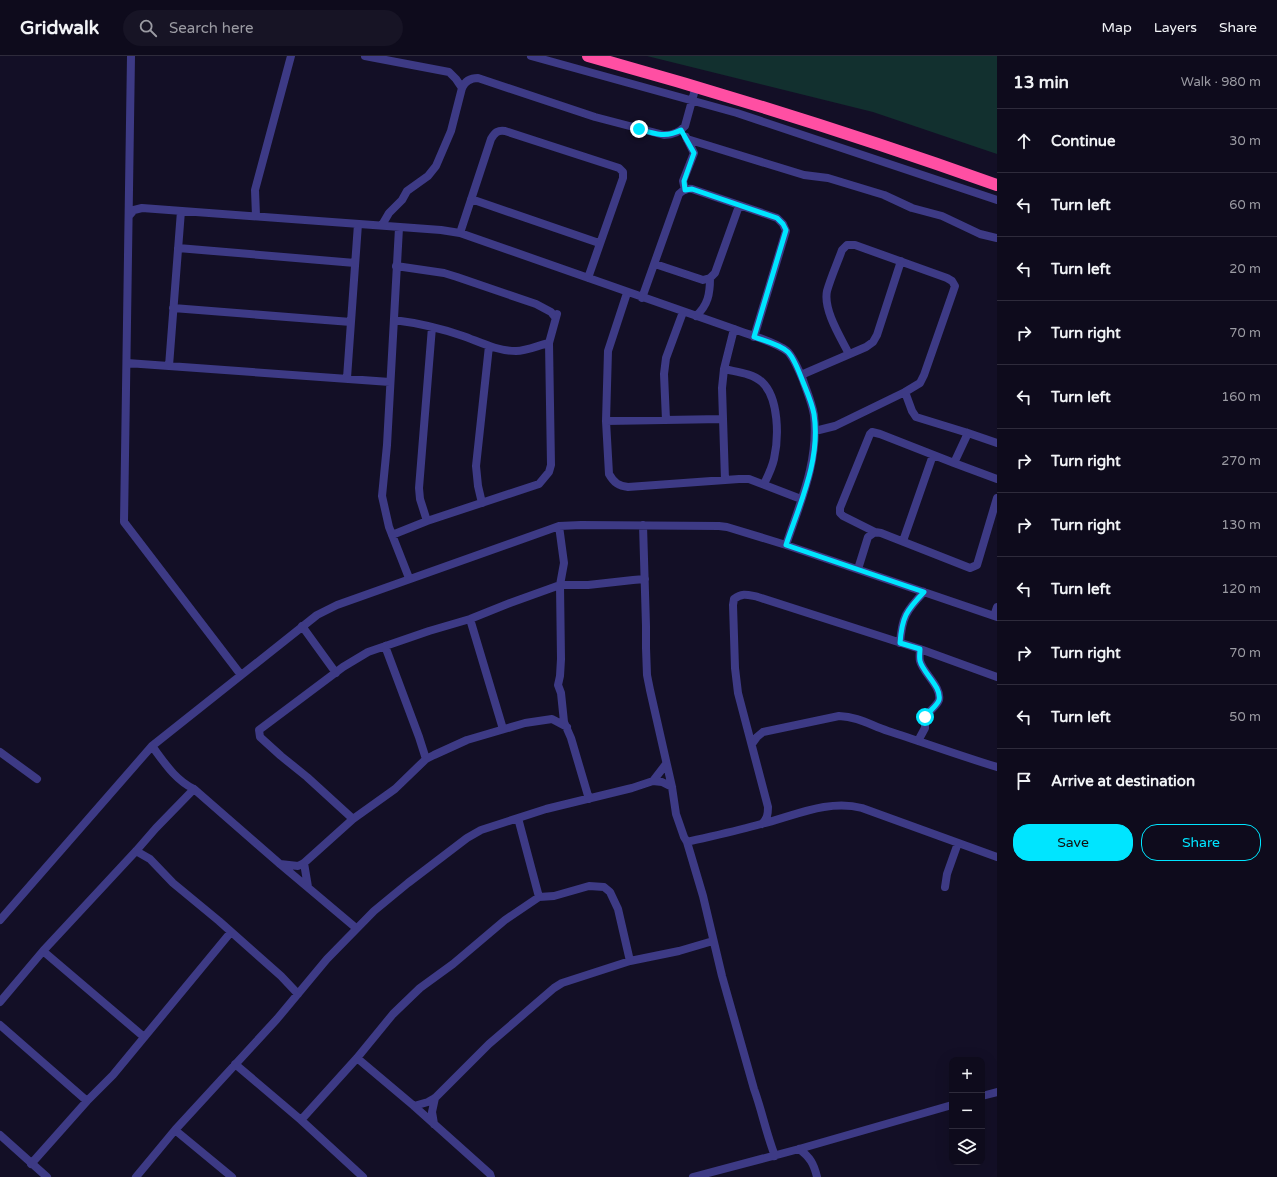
<!DOCTYPE html>
<html lang="en">
<head>
<meta charset="utf-8">
<style>
  :root { --surface:#0e0b1c; --page:#171425; --text:#f1f3f6; --muted:#9b9ba3; --line:#2e2b3b; --accent:#00e5ff }
  body { margin:0; font-family:"Varela Round",sans-serif; background:var(--page); color:var(--text) }
  .controls { position:absolute; right:12px; bottom:12px; display:grid; overflow:hidden; border-radius:8px; box-shadow:0 4px 16px #0002 }
  .controls button { width:36px; height:36px; display:grid; place-items:center; padding:0; border:0; border-bottom:1px solid var(--line); background:var(--surface); color:var(--text); font:20px sans-serif }
  .stop { position:absolute; width:12px; height:12px; margin:-9px; border:3px solid #00e5ff; border-radius:50%; background:#fff }
  .stop.end { background:#00e5ff; border-color:#fff; box-shadow:0 1px 4px #0008 }
  .list { margin:0; padding:0; list-style:none }
  h2 { display:flex; justify-content:space-between; align-items:center; height:52px; margin:0; padding:0 16px; font-size:17px }
  h2 small { font-size:13px; font-weight:400; color:var(--muted) }
  .list li { display:grid; grid-template-columns:26px 1fr auto; gap:12px; align-items:center; box-sizing:border-box; height:64px; padding:0 16px; border-top:1px solid var(--line) }
  .list b { display:block; font-size:15px; white-space:nowrap }
  .list em { font-size:13px; font-style:normal; color:var(--muted) }
  .actions { display:flex; gap:8px; padding:12px 16px }
  .actions a { flex:1; padding:9px 0; border:1px solid var(--accent); border-radius:16px; text-align:center; font-size:14px; color:var(--accent) }
  .actions .main { background:var(--accent); color:#111 }
  .icon { flex:none; width:22px; height:22px; fill:none; stroke:currentColor; stroke-width:2; stroke-linecap:round; stroke-linejoin:round }
  .map { position:relative; flex:none; width:997px; height:1121px; overflow:hidden }
  header { display:flex; align-items:center; gap:24px; box-sizing:border-box; height:56px; padding:0 20px; background:var(--surface); border-bottom:1px solid var(--line) }
  header strong { font-size:19px }
  nav { display:flex; gap:22px; margin-inline-start:auto; font-size:14px }
  .search { width:280px; height:36px; background:var(--page); display:flex; align-items:center; gap:10px; box-sizing:border-box; padding:0 14px; border-radius:22px; color:var(--muted); font-size:15px }
  main { display:flex }
  aside { flex:1; background:var(--surface) }
  .map>svg:first-child { display:block }
  .green { fill:#12302f }
  .lines { fill:none; stroke-linecap:round; stroke-linejoin:round }
  .minor { stroke:#3d3a85; stroke-width:8 }
  .highway { stroke:#ff4fa3; stroke-width:12 }
  .route { stroke:#00e5ff; stroke-width:5 }
</style>
</head>
<body>
<header>
<strong>Gridwalk</strong>
<div class="search"><svg class="icon" aria-label="search" viewBox="0 0 24 24"><circle cx="10" cy="10" r="6"/><path d="M15 15l6 6"/></svg>Search here</div>
<nav><a>Map</a><a>Layers</a><a>Share</a></nav>
</header>
<main>
<div class="map">
<svg width="997" height="1121" viewBox="0 0 997 1121">
  <rect width="100%" height="100%" fill="#130f26"/>
  <!-- green -->
  <path class="green" d="M647,0h350v98l-124,-42z"/>
  <g class="lines">
    <!-- minor -->
    <path class="minor" d="M131,0l-7,466 117,153
      M365,0l84,16 7,7 6,9
      M531,0l206,57 260,87
      M687,83l117,36 24,3 56,17 28,13 30,8 38,18 17,4
      M685,134l-2,-9 11,-28 -8,-16
      M471,143l128,44
      M129,160l5,-6 8,-2 299,22 19,3 274,96c15,6 40,12 53,22 6,5 13,22 16,29 4,12 9,23 11,35 5,46 -14,88 -28,130
      M256,160l-1,-26 36,-134
      M382,169l7,-12 13,-13 5,-9 21,-15 8,-10 15,-35 11,-43c3,-7 8,-10 16,-10l117,39 69,18c8,0 15,-2 21,-9l11,-40
      M399,172l-12,217 -5,51 7,31 20,51
      M460,177l31,-94c4,-7 7,-9 14,-8l114,37 4,4v6l-35,100
      M178,192l177,15
      M655,208l48,16 7,-2 5,-5 24,-67
      M627,237l-19,58 -2,70 3,53c5,9 10,12 19,13l111,-8h10l52,20
      M642,242l37,-104c4,-4 8,-6 13,-5l85,29 6,6 3,7 -32,106
      M173,252l178,14
      M696,260c12,-11 14,-22 14,-38
      M394,264c24,3 46,8 69,16 17,6 34,15 53,15 11,0 23,-6 33,-8
      M127,307l263,19
      M169,310l12,-155
      M724,313c12,3 28,4 38,13 17,16 17,55 12,77 -2,9 -6,17 -10,25
      M801,319l65,-28 7,-5 4,-7 24,-74
      M347,322l11,-154
      M905,336l7,19 4,6 52,16 29,10
      M666,364l-2,-46 2,-16 17,-46
      M606,365l117,-2
      M815,375l20,-5 70,-34 15,-9 4,-8 29,-83 2,-6 -3,-5 -5,-3 -92,-33h-8l-5,5c-5,14 -11,27 -15,41 -4,19 14,47 22,63
      M954,407l14,-30
      M725,424l-3,-92 2,-19 10,-40
      M482,447l-4,-17 -2,-20 13,-120
      M427,465l-7,-22 -1,-11 13,-161
      M643,469l3,101v22l1,27 3,15 22,97 4,27 8,23 3,5 16,54 19,80 32,113c8,22 12,44 21,67
      M559,470l5,37 -4,22 1,74 -1,17 -2,9 3,8 3,29 7,16 18,61
      M875,476l-32,-16 -3,-3v-5l30,-74 2,-2 8,2 74,29 43,16
      M392,479l35,-14 112,-37 10,-12 2,-7 -2,-122 8,-29 -2,3 -4,-5 -15,-8 -79,-27 -13,-4 -48,-7
      M903,485l30,-86
      M858,513l10,-32 7,-5 6,1 89,35 7,-3 20,-67
      M994,560l3,-9
      M470,563l33,110
      M302,570l34,47
      M900,587c2,-26 6,-32 24,-51
      M385,590l34,91 7,22
      M918,685l7,-13v-11c4,-6 12,-11 14,-17 3,-13 -16,-27 -19,-39 -1,-4 0,-8 0,-12
      M752,688l5,-7 6,-5 76,-16c20,1 31,9 49,15 37,12 73,25 109,36
      M152,690c12,16 23,34 42,43l86,75 76,64
      M0,696l37,27
      M653,725l9,1 10,5
      M518,762l21,79
      M353,763l-46,-42 -26,-21 -21,-19 -1,-7 84,-63 25,-15 61,-21 41,-12 40,-16 50,-18h28l45,-5 12,-1
      M762,768c5,-5 6,-9 6,-17l-30,-114 -3,-25 -2,-63 1,-6c9,-7 14,-4 24,-2l162,52 77,28
      M687,786c25,-6 50,-11 74,-18 33,-8 67,-25 101,-16l135,49
      M136,795l14,8 23,24 46,38 62,55 17,18
      M304,807l4,24
      M280,808l18,2 6,-3 49,-44 42,-30 31,-30 8,-4 33,-15 58,-17 27,-4 15,8
      M945,831l2,-13 11,-31
      M0,864l152,-174 165,-131 20,-10 211,-75 11,-4 22,-1 138,1 8,1 59,18 211,72
      M43,895l101,86
      M0,946l43,-51 93,-100 20,-23 38,-39
      M0,969l87,76
      M357,1002l57,48 76,68 1,3
      M235,1008l66,56 62,57
      M982,1040l15,-4
      M414,1050l14,-4 7,-4 54,-54 65,-56 8,-5 68,-22 49,-10 34,-10
      M301,1064l56,-62 36,-44 27,-26 33,-24 52,-44 34,-23 15,-1 35,-10 15,1 6,5 8,17 12,52
      M434,1068l-2,-12 3,-14
      M175,1074l57,47
      M0,1079l47,42
      M799,1093c11,8 15,15 18,28
      M31,1108l56,-63 26,-26 118,-143
      M136,1121l39,-47 102,-111 50,-60 47,-48 34,-28 59,-45 14,-8 65,-21 86,-21 21,-7 13,-17
      M693,1121l106,-28 153,-44"/>
    <!-- highway -->
    <path class="highway" d="M588,0c138,38 274,81 409,129"/>
  </g>
  <g class="lines">
    <!-- route -->
    <path class="route" d="M639,73c16,5 27,9 42,1l13,23 -10,28 1,9 7,-1 85,29 6,6 3,6 -32,107c11,4 25,7 34,15 6,6 12,22 15,30 4,10 9,21 11,32 7,45 -14,89 -28,131l138,47c-18,19 -22,25 -24,51l20,6c0,4 -1,8 0,12 3,12 22,26 19,39 -2,6 -10,11 -14,17"/>
  </g>
</svg>
<div class="controls">
<button>+</button>
<button>−</button>
<button><svg class="icon" aria-label="layers" viewBox="0 0 24 24"><path d="M12 4l9 5-9 5-9-5zM3 14l9 5 9-5"/></svg></button>
</div>
<div class="stop" style="left:925px;top:661px"></div>
<div class="stop end" style="left:639px;top:73px"></div>
</div>
<aside>
<h2>13 min<small>Walk · 980 m</small></h2>
<ul class="list">
<li><svg class="icon" aria-label="ahead" viewBox="0 0 24 24"><path d="M12 20V5M6 11l6-6 6 6"/></svg><div><b>Continue</b></div><em>30 m</em></li>
<li><svg class="icon" aria-label="left" viewBox="0 0 24 24"><path d="M17 20v-9H6M10 6l-5 5 5 5"/></svg><div><b>Turn left</b></div><em>60 m</em></li>
<li><svg class="icon" aria-label="left" viewBox="0 0 24 24"><path d="M17 20v-9H6M10 6l-5 5 5 5"/></svg><div><b>Turn left</b></div><em>20 m</em></li>
<li><svg class="icon" aria-label="right" viewBox="0 0 24 24"><path d="M7 20v-9h11M14 6l5 5-5 5"/></svg><div><b>Turn right</b></div><em>70 m</em></li>
<li><svg class="icon" aria-label="left" viewBox="0 0 24 24"><path d="M17 20v-9H6M10 6l-5 5 5 5"/></svg><div><b>Turn left</b></div><em>160 m</em></li>
<li><svg class="icon" aria-label="right" viewBox="0 0 24 24"><path d="M7 20v-9h11M14 6l5 5-5 5"/></svg><div><b>Turn right</b></div><em>270 m</em></li>
<li><svg class="icon" aria-label="right" viewBox="0 0 24 24"><path d="M7 20v-9h11M14 6l5 5-5 5"/></svg><div><b>Turn right</b></div><em>130 m</em></li>
<li><svg class="icon" aria-label="left" viewBox="0 0 24 24"><path d="M17 20v-9H6M10 6l-5 5 5 5"/></svg><div><b>Turn left</b></div><em>120 m</em></li>
<li><svg class="icon" aria-label="right" viewBox="0 0 24 24"><path d="M7 20v-9h11M14 6l5 5-5 5"/></svg><div><b>Turn right</b></div><em>70 m</em></li>
<li><svg class="icon" aria-label="left" viewBox="0 0 24 24"><path d="M17 20v-9H6M10 6l-5 5 5 5"/></svg><div><b>Turn left</b></div><em>50 m</em></li>
<li><svg class="icon" aria-label="arrive" viewBox="0 0 24 24"><path d="M6 21V4h12l-3 4 3 4H6"/></svg><div><b>Arrive at destination</b></div></li>
</ul>
<div class="actions"><a class="main">Save</a><a>Share</a></div>
</aside>
</main>
</body>
</html>
